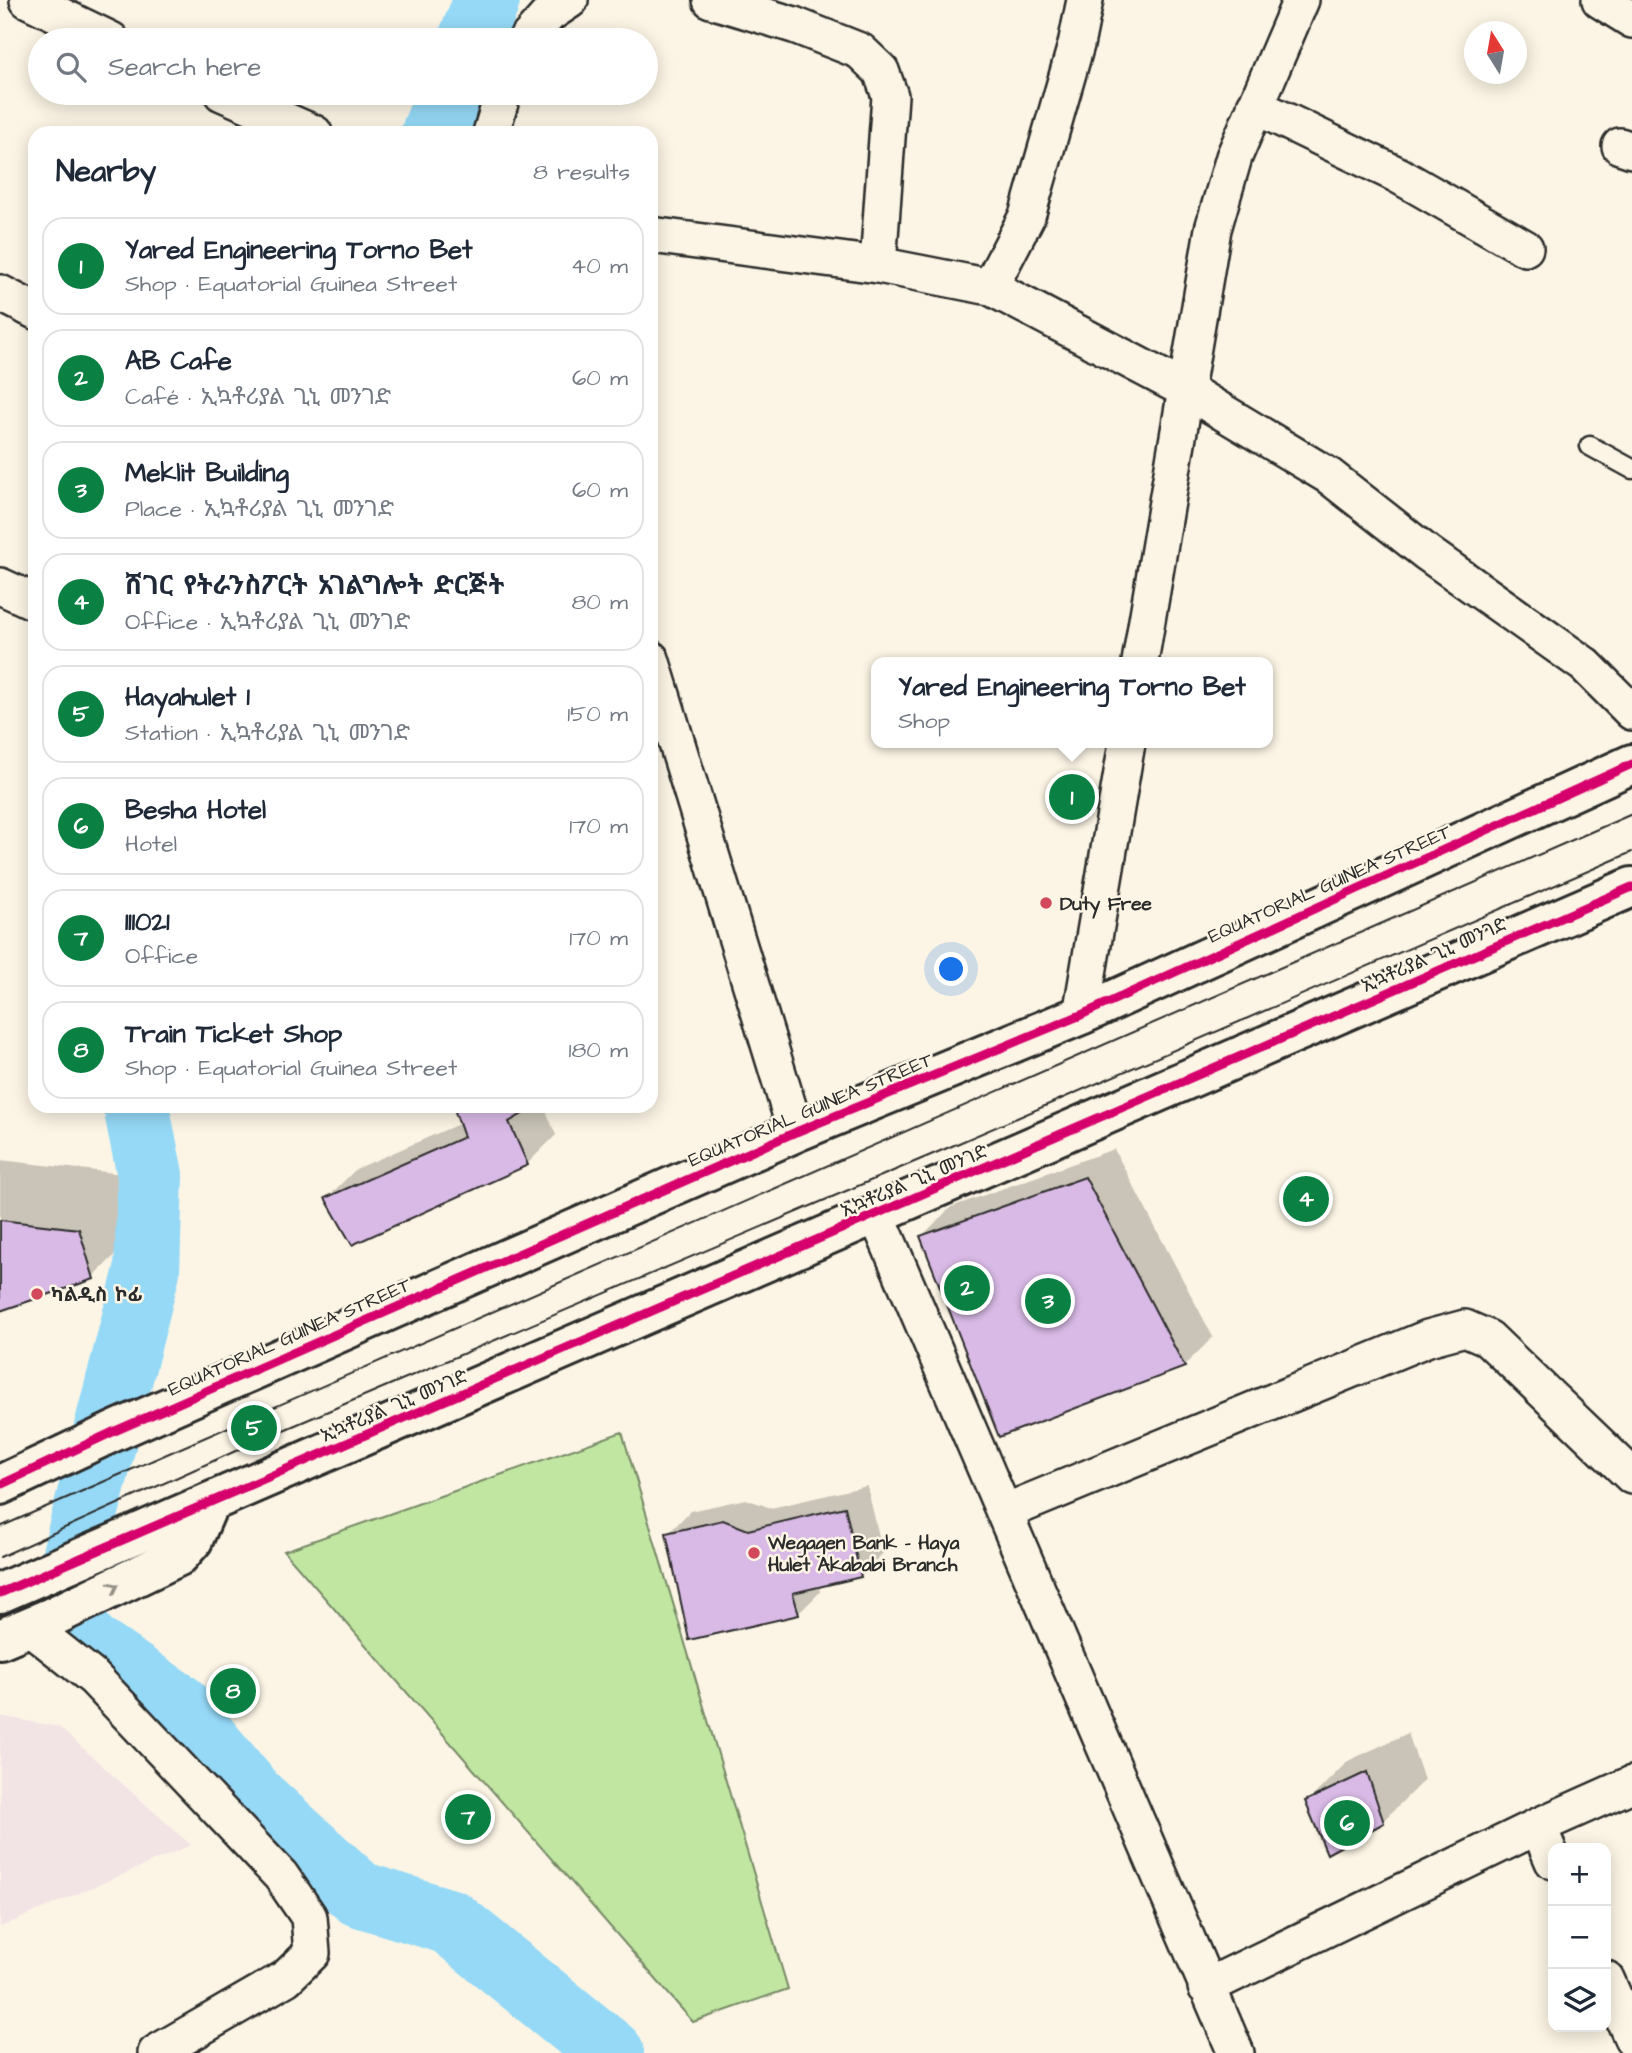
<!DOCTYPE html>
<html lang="en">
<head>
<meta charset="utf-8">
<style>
  :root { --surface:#fff; --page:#f6f6f7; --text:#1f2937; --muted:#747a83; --line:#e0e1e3; --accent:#0b8043 }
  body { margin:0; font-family:"Architects Daughter","Noto Sans Ethiopic",sans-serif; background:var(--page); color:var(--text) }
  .controls { position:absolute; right:21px; bottom:21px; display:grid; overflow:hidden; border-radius:14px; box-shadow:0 4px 18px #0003 }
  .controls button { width:63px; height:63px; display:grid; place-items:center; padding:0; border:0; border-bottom:2px solid var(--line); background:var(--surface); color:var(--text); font:35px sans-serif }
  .compass { position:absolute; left:1464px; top:21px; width:63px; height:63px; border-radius:50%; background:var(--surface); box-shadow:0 4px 18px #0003; rotate:349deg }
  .you { position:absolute; left:952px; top:970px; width:24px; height:24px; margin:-18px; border:5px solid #fff; border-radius:50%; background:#1a73e8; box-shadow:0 0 0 10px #1a73e833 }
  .badge { display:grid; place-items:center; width:46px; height:46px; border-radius:50%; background:var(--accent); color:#fff; font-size:23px; font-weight:700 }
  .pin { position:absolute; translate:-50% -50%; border:4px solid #fff; box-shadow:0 2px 7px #0006 }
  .popup { position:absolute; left:871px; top:657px; width:402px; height:91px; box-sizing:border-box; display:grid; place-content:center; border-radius:14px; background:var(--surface); filter:drop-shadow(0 2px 5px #0005); font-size:23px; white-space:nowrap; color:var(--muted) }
  .popup b { font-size:26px; color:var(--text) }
  .popup::after { content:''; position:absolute; left:50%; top:100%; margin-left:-14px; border:14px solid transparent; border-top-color:var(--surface) }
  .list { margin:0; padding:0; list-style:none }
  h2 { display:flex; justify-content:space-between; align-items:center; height:91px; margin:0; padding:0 28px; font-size:30px }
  h2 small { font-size:23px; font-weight:400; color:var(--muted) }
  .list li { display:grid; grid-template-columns:46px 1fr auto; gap:21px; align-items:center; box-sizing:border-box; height:98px; margin:0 14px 14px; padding:0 14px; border:2px solid var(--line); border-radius:21px }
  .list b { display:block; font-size:26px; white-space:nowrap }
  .list p { margin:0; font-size:23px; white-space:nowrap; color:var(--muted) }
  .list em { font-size:23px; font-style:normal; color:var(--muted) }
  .icon { flex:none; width:38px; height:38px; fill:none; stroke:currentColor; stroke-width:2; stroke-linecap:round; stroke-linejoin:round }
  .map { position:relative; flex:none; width:1632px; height:2053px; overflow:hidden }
  .search { position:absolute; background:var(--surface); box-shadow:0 4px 18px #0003; left:28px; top:28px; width:630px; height:77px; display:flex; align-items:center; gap:18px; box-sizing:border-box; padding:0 24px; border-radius:38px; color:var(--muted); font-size:26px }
  .panel { position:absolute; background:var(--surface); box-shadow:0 4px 18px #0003; left:28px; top:126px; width:630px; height:987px; border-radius:21px }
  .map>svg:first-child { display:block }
  .built { fill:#f2e3e5 }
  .green { fill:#c1e6a1; stroke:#768866; stroke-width:2 }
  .shadow { fill:#0003 }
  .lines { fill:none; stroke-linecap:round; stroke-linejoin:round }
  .river { stroke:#95d9f7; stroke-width:66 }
  .building { fill:#d9bae6; stroke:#2b2b2b; stroke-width:2 }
  .lane-casing { stroke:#2b2b2b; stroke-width:23 }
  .street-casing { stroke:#2b2b2b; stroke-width:40 }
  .primary-casing { stroke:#2b2b2b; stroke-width:44 }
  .lane { stroke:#fcf5e5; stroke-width:18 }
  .street { stroke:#fcf5e5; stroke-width:35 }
  .primary { stroke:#fcf5e5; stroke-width:38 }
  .tram { stroke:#2b2b2b; stroke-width:2 }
  .cycleway-casing { stroke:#fcf5e5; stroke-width:13 }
  .cycleway { stroke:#d6006c; stroke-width:9 }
  .oneway { stroke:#949088 }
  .poi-dot { fill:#d1495b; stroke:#fcf5e5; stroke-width:2.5 }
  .labels { text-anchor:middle; stroke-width:5; stroke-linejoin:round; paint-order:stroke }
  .street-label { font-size:19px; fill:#2b2b2b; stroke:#fcf5e5 }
  .poi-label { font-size:19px; font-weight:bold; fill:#2b2b2b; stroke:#fcf5e5; text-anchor:start }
</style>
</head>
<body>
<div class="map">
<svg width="1632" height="2053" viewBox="0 0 1632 2053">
  <rect width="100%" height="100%" fill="#fcf5e5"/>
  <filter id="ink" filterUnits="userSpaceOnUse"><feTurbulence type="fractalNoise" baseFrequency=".0143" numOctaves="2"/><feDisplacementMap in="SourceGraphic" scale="14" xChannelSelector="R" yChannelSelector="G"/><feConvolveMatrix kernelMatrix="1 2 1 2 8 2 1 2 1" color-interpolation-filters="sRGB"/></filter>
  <g filter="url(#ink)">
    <!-- built -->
    <path class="built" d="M0,1716l59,11 132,118 -191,82z"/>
    <!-- green -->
    <path class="green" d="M622,1432l166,557 -95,33 -409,-471z"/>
    <!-- shadow -->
    <path class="shadow" d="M455,1106h89l12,29 -29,29 -200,34 29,-29 105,-46z
      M1114,1149l99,188 -29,29 -262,-130 29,-29z
      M0,1160l132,15 15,48 -54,54 -93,33z
      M867,1486l16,67 -22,23 -42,9 1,7 -22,22 -130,-80 22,-23 56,-12 25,9z
      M1408,1733l16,47 -41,41 -76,-19 41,-41z"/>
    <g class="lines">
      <!-- river -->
      <path class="river" d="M471,40l16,-40
        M434,133l16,-40
        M136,1106l14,69 -3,96 -86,338 29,37 87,59 76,92 106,97 91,28 161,131"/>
    </g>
    <!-- building -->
    <path class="building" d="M453,1106h83l-27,16 19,43 -176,80 -27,-47 139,-61z
      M1085,1177l100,190 -186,70 -79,-201z
      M0,1220l79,9 15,50 -94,32z
      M845,1507l16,70 -68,16 6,22 -110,25 -23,-107 57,-13 25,10z
      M1367,1772l17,51 -57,31 -22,-53z"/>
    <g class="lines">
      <!-- lane casing -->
      <g class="lane-casing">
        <path id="lane" d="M1590,446l42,23"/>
      </g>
      <!-- street casing -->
      <g class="street-casing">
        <path id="street" d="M28,0l83,40
          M711,0l83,25 66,26 21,20 9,25 -12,169
          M1600,0l32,20
          M526,40l23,-26 21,-14
          M222,93l92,40
          M1255,106l143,69 127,73
          M491,133l12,-40
          M1620,146l12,4
          M651,235l227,30 112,22 196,103 143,86 98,77 158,112 47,47
          M990,287l37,-71 49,-171 9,-45
          M0,293l35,18
          M0,586l35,16
          M651,659l145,473
          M1140,662l73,-433 21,-72 67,-157
          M1081,1015l46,-272
          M877,1216l359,837
          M1005,1512l423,-174 37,-10 23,10 144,138
          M30,1627l64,51 187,198 28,41 3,36 -26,25 -130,75
          M1538,1826l15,35
          M1606,1979l26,59
          M1206,1987l332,-161 94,-42"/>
      </g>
      <!-- primary casing -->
      <g class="primary-casing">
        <path id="primary" d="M0,1485l115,-54 681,-299 285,-117 551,-251
          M0,1593l1632,-706
          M0,1639l52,-22 127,-61 14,-16 16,-37"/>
      </g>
      <!-- lane -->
      <use href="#lane" class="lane"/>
      <!-- street -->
      <use href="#street" class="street"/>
      <!-- primary -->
      <use href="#primary" class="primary"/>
      <!-- tram -->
      <path class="tram" d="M0,1527l1632,-713
        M0,1557l260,-117 692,-294 680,-294"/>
      <!-- cycleway casing -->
      <g class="cycleway-casing">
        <path id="cycleway" d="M0,1485l115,-54 681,-299 285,-117 551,-251
          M0,1593l1632,-706"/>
      </g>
      <!-- cycleway -->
      <use href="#cycleway" class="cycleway"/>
    </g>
    <!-- one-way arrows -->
    <defs><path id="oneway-chevron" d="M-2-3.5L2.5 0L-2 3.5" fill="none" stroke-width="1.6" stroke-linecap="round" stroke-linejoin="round" transform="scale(1.75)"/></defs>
    <use class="oneway" href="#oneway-chevron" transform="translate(114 1587) rotate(-26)"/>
  </g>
  <!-- markers -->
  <g class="poi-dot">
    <circle cx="1046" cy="903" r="7"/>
    <circle cx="37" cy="1294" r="7"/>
    <circle cx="754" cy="1553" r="7"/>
  </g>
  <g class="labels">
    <!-- street labels -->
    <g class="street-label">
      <text transform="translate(1329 883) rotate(-24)" y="7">EQUATORIAL GUINEA STREET</text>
      <text transform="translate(1434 954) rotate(-24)" y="7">ኢኳቶሪያል ጊኒ መንገድ</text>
      <text transform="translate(810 1109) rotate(-23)" y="7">EQUATORIAL GUINEA STREET</text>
      <text transform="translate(914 1180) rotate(-23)" y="7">ኢኳቶሪያል ጊኒ መንገድ</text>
      <text transform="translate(289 1336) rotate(-24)" y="7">EQUATORIAL GUINEA STREET</text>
      <text transform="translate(394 1405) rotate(-23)" y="7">ኢኳቶሪያል ጊኒ መንገድ</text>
    </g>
    <!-- poi labels -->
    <g class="poi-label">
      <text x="1060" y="910">Duty Free</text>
      <text x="51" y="1301">ካልዲስ ኮፊ</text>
      <text x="768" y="1549">Wegagen Bank - Haya<tspan x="768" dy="22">Hulet Akababi Branch</tspan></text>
    </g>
  </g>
</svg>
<div class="controls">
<button>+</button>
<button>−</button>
<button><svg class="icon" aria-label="layers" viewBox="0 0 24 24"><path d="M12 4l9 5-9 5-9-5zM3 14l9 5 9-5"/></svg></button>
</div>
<svg class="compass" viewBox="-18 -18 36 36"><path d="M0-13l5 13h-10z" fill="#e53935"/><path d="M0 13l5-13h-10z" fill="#747a83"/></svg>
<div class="you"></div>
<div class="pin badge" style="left:1072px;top:797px">1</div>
<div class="popup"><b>Yared Engineering Torno Bet</b>Shop</div>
<div class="pin badge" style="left:967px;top:1288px">2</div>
<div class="pin badge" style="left:1048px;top:1301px">3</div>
<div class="pin badge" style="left:1306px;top:1199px">4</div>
<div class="pin badge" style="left:254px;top:1428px">5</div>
<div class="pin badge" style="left:1347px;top:1823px">6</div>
<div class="pin badge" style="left:468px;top:1817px">7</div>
<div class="pin badge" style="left:233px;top:1691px">8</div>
<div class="search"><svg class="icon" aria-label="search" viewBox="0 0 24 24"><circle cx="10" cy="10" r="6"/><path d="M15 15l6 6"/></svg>Search here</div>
<section class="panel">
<h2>Nearby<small>8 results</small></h2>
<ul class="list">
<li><span class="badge">1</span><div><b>Yared Engineering Torno Bet</b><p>Shop · Equatorial Guinea Street</p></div><em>40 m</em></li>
<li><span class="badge">2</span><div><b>AB Cafe</b><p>Café · ኢኳቶሪያል ጊኒ መንገድ</p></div><em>60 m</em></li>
<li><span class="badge">3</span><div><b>Meklit Building</b><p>Place · ኢኳቶሪያል ጊኒ መንገድ</p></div><em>60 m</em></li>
<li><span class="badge">4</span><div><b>ሸገር የትራንስፖርት አገልግሎት ድርጅት</b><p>Office · ኢኳቶሪያል ጊኒ መንገድ</p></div><em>80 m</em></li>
<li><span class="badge">5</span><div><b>Hayahulet 1</b><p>Station · ኢኳቶሪያል ጊኒ መንገድ</p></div><em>150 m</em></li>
<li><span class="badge">6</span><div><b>Besha Hotel</b><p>Hotel</p></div><em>170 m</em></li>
<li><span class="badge">7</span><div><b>111021</b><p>Office</p></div><em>170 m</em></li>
<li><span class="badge">8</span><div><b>Train Ticket Shop</b><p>Shop · Equatorial Guinea Street</p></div><em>180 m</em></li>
</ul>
</section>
</div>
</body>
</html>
